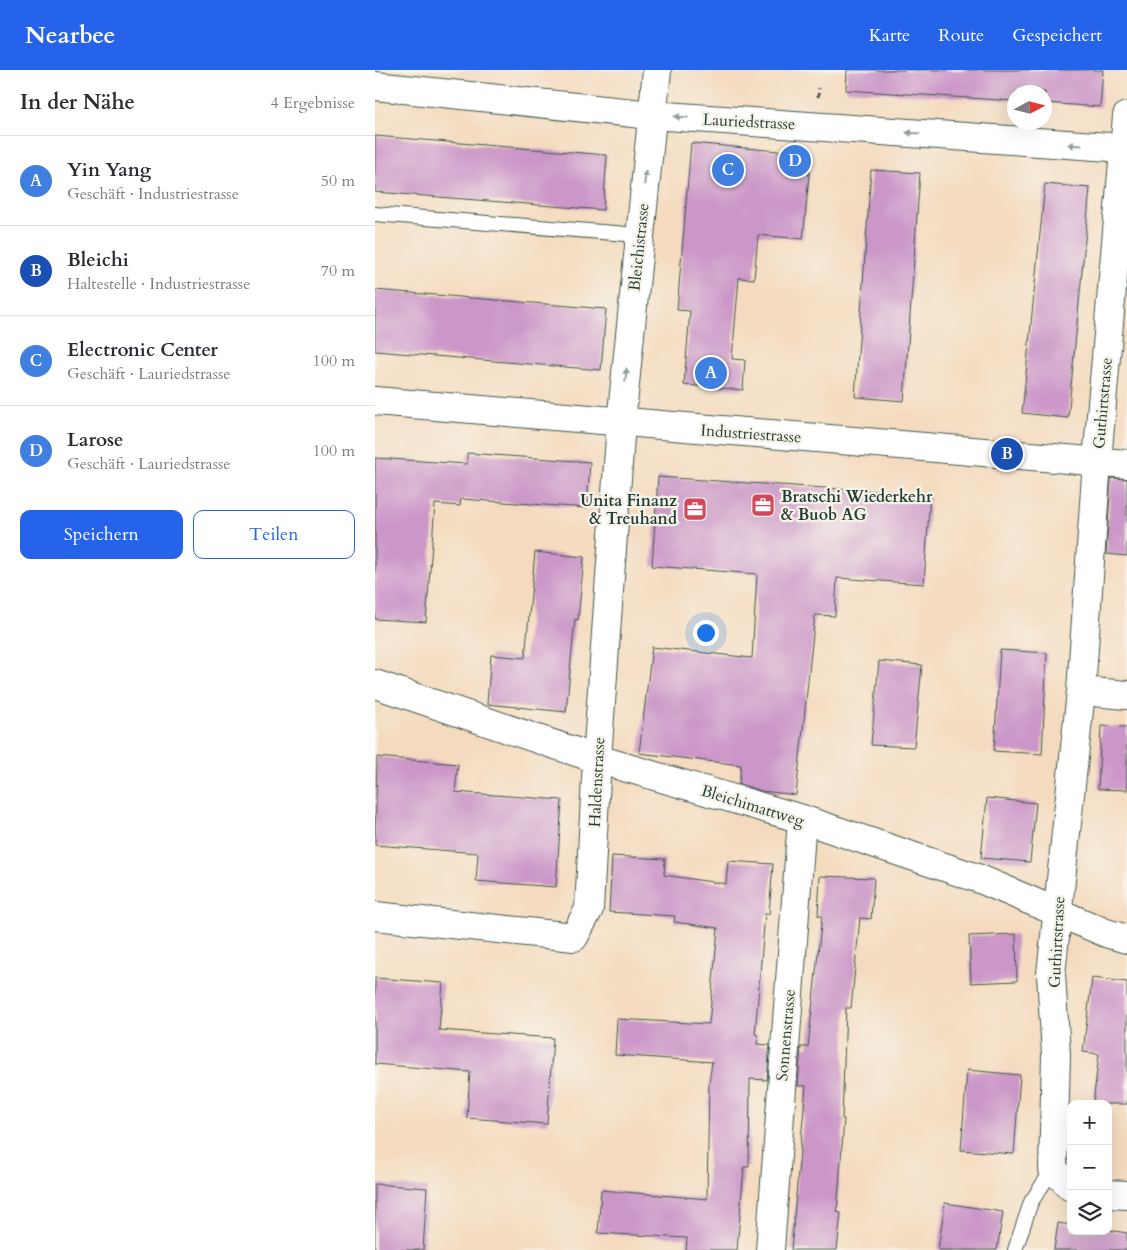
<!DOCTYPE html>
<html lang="de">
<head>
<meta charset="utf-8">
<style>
  :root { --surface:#fff; --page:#f2f2f3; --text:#2b2b33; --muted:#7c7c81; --line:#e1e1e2; --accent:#2563eb }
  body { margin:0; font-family:Cardo,serif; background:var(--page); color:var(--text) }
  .controls { position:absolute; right:15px; bottom:15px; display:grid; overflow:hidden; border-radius:10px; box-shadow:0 5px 20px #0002 }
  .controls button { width:45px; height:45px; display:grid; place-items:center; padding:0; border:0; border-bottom:1px solid var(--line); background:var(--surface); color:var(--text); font:25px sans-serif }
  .compass { position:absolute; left:632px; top:15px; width:45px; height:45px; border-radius:50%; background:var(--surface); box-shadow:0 5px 20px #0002; rotate:83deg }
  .you { position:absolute; left:330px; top:562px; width:18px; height:18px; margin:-12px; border:4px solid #fff; border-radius:50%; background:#1a73e8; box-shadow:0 0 0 8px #1a73e833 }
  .badge { display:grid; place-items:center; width:32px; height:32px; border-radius:50%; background:var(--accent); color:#fff; font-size:16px; font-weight:700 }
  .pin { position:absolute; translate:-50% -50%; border:2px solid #fff; box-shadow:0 1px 5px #0006 }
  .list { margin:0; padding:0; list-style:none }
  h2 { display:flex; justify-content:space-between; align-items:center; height:65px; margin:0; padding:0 20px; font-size:21px }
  h2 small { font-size:16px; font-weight:400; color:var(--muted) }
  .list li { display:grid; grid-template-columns:32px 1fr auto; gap:15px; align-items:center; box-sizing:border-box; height:90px; padding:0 20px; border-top:1px solid var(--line) }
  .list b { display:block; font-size:19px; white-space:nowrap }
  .list p { margin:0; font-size:16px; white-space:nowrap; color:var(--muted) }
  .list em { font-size:16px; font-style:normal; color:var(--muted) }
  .actions { display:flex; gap:10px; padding:15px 20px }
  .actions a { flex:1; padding:11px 0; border:1px solid var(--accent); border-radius:10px; text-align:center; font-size:18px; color:var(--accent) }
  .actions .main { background:var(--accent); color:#fff }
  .icon { flex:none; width:28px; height:28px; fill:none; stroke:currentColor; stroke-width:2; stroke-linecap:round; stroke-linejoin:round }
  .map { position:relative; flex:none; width:752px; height:1180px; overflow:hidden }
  header { display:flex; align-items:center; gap:30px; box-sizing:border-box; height:70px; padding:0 25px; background:var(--accent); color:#fff }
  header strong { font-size:24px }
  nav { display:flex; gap:28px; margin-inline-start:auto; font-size:18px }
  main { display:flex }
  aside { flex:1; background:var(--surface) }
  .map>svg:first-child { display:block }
  .building { fill:#cb96c8 }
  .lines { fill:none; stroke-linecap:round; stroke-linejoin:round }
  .service-casing { stroke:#3f5549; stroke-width:16 }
  .minor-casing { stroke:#3f5549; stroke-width:30 }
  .tertiary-casing { stroke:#3f5549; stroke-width:30 }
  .path { stroke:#3f5549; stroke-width:3; stroke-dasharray:4 4; stroke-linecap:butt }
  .service { stroke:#fff; stroke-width:14 }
  .minor { stroke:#fff; stroke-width:28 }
  .tertiary { stroke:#fff; stroke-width:28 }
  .oneway { fill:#8f9e9a }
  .labels { text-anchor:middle; stroke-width:4.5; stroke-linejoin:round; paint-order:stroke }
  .street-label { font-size:16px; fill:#1f3d34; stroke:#f7f3e8 }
  .poi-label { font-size:16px; font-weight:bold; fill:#1f3d34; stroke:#f7f3e8; text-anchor:start }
</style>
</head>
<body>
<header>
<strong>Nearbee</strong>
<nav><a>Karte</a><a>Route</a><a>Gespeichert</a></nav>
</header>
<main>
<aside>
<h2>In der Nähe<small>4 Ergebnisse</small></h2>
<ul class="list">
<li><span class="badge" style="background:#3f7fe0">A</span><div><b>Yin Yang</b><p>Geschäft · Industriestrasse</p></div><em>50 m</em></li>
<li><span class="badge" style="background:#1a4fb4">B</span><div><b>Bleichi</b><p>Haltestelle · Industriestrasse</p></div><em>70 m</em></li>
<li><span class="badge" style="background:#3f7fe0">C</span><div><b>Electronic Center</b><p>Geschäft · Lauriedstrasse</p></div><em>100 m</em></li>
<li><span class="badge" style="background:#3f7fe0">D</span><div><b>Larose</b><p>Geschäft · Lauriedstrasse</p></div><em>100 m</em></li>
</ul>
<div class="actions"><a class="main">Speichern</a><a>Teilen</a></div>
</aside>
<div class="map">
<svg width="752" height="1180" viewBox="0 0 752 1180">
  <rect width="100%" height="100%" fill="#f7f3e8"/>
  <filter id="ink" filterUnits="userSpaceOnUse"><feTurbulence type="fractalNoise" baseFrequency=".02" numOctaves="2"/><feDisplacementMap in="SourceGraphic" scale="10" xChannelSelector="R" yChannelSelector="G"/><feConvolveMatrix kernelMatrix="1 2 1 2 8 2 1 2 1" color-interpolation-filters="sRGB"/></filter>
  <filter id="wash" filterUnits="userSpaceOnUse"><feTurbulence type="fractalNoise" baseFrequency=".0096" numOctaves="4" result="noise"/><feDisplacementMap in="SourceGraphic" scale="20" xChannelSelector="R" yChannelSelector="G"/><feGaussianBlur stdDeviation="1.12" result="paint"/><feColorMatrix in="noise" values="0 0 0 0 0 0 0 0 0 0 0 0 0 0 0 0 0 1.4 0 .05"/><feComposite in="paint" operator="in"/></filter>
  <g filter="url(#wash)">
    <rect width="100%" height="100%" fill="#f4dbbf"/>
    <g id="blocks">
      <!-- building -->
      <path class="building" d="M472,0h256l-3,37 -55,-4v-11h-30v9l-169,-11z
        M0,66l232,19 -4,55 -228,-18z
        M316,73l120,11 -8,85 -45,-4 -4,44 -15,-1 -7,81 13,1 -2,30 -59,-5 6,-74 -13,-1z
        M496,100l49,3 -16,228 -49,-4z
        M670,114l45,4 -22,230 -46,-5z
        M0,220l231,19 -5,61 -226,-19z
        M92,383l123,9 -3,46 -126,-9 -1,7 -25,-2 -9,118 -51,-3v-161l92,6z
        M283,407l272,18 -6,89 -87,-6 -2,38 -20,-1 -19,180 -34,-4 -23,-7 2,-19 -102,-12 13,-106 100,11 5,-84 -105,-8z
        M736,408l16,1v77l-21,-2z
        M160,482l49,5 -6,63 -3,-1 -9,93 -79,-8 4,-49 34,3z
        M625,580l47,3 -5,101 -48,-3z
        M504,591l43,4 -8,82 -43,-2z
        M726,656l26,1v63l-29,-1z
        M2,687l81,7 -3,28 107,8 -6,87 -80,-6 2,-28 -103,-8z
        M612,728l49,5 -6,59 -49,-4z
        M237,786l53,3 -1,16 62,9 2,-23 45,3 -4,50h-4l-10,120 3,1 -1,9 13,1 -3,35 -17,-1 -1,88h-5l-7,83h-51l1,-12 -89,-5 3,-43 106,9 2,-115 3,-22 -97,-7 2,-36 92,5 9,-96 -44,-6 1,-6 -66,-4z
        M445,806l54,2 -3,41 -11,-1 -9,90h-5l-4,111h2l-7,93 4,1 -4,37h-46l15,-164h-8l3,-39h7l14,-131h-4z
        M641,864l1,47 -46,2 -2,-47z
        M0,908l68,5 -4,47 114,8 -6,86 -80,-6 3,-46 -95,-8z
        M717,908l35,4v122h-34l6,-50 -16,-2z
        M592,1000l53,5 -6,79 -53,-4z
        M0,1114l52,4 -4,62h-48z
        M570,1133l58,9 -6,38h-59z
        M683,1153l13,2v6l37,-1 19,3v17h-73z"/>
    </g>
  </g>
  <g filter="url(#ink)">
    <use href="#blocks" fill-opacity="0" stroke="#3f5549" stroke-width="1"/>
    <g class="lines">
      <!-- service casing -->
      <g class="service-casing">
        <path id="service" d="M0,144l264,21
          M640,1180l16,-48 22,-33"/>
      </g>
      <!-- minor casing -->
      <g class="minor-casing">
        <path id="minor" d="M0,16l277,29 472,33
          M0,614l222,75 205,60 178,60 126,54 21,6
          M706,621l46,4
          M0,846l199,21 15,-28 8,-150 24,-336 36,-353
          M696,1117l-18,-18 3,-114 -5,-81 30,-283 16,-230 30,-345
          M733,1124l19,1
          M395,1180l32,-431"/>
      </g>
      <!-- tertiary casing -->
      <g class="tertiary-casing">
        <path id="tertiary" d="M0,331l752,63"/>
      </g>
      <!-- path -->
      <path class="path" d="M443,27l1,-9"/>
      <!-- service -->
      <use href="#service" class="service"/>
      <!-- minor -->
      <use href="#minor" class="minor"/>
      <!-- tertiary -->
      <use href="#tertiary" class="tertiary"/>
    </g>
    <!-- one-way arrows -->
    <defs><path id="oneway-solid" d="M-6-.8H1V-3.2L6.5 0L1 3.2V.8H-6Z" transform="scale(1.25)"/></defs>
    <g class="oneway">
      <use href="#oneway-solid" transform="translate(306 47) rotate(-177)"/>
      <use href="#oneway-solid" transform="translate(538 63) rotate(-176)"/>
      <use href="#oneway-solid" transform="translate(700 75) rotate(-176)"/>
      <use href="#oneway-solid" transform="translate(270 108) rotate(-84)"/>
      <use href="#oneway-solid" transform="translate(251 305) rotate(-85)"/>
    </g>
  </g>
  <!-- icons -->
  <defs>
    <g id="office-square" transform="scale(1.25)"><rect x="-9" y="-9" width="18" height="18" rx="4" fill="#d1495b" stroke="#f7f3e8"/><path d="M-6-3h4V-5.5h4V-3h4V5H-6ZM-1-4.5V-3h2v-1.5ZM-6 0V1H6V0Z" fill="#fff"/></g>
  </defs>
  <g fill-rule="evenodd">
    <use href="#office-square" x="388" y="435"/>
    <use href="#office-square" x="320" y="439"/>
  </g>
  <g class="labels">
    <!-- street labels -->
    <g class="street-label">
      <text transform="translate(374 51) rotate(3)" y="6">Lauriedstrasse</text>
      <text transform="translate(263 177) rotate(-84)" y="6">Bleichistrasse</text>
      <text transform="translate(727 333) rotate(-85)" y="6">Guthirtstrasse</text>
      <text transform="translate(376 363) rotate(4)" y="6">Industriestrasse</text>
      <text transform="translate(221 712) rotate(-87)" y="6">Haldenstrasse</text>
      <text transform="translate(378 735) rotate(17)" y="6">Bleichimattweg</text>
      <text transform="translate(681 872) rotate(-87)" y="6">Guthirtstrasse</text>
      <text transform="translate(410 965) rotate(-85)" y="6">Sonnenstrasse</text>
    </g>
    <!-- poi labels -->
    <g class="poi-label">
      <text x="406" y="432">Bratschi Wiederkehr<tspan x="406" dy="18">&amp; Buob AG</tspan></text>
      <text x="302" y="436" text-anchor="end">Unita Finanz<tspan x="302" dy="18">&amp; Treuhand</tspan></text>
    </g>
  </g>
</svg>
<div class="controls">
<button>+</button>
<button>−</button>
<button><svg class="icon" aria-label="layers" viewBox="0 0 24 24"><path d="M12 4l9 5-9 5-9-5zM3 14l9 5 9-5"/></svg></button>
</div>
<svg class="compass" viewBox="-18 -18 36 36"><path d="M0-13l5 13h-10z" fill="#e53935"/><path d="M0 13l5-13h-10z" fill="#7c7c81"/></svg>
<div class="you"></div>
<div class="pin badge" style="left:336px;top:303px;background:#3f7fe0">A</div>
<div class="pin badge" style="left:632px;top:384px;background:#1a4fb4">B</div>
<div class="pin badge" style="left:353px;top:100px;background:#3f7fe0">C</div>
<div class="pin badge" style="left:420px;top:91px;background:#3f7fe0">D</div>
</div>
</main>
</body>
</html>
